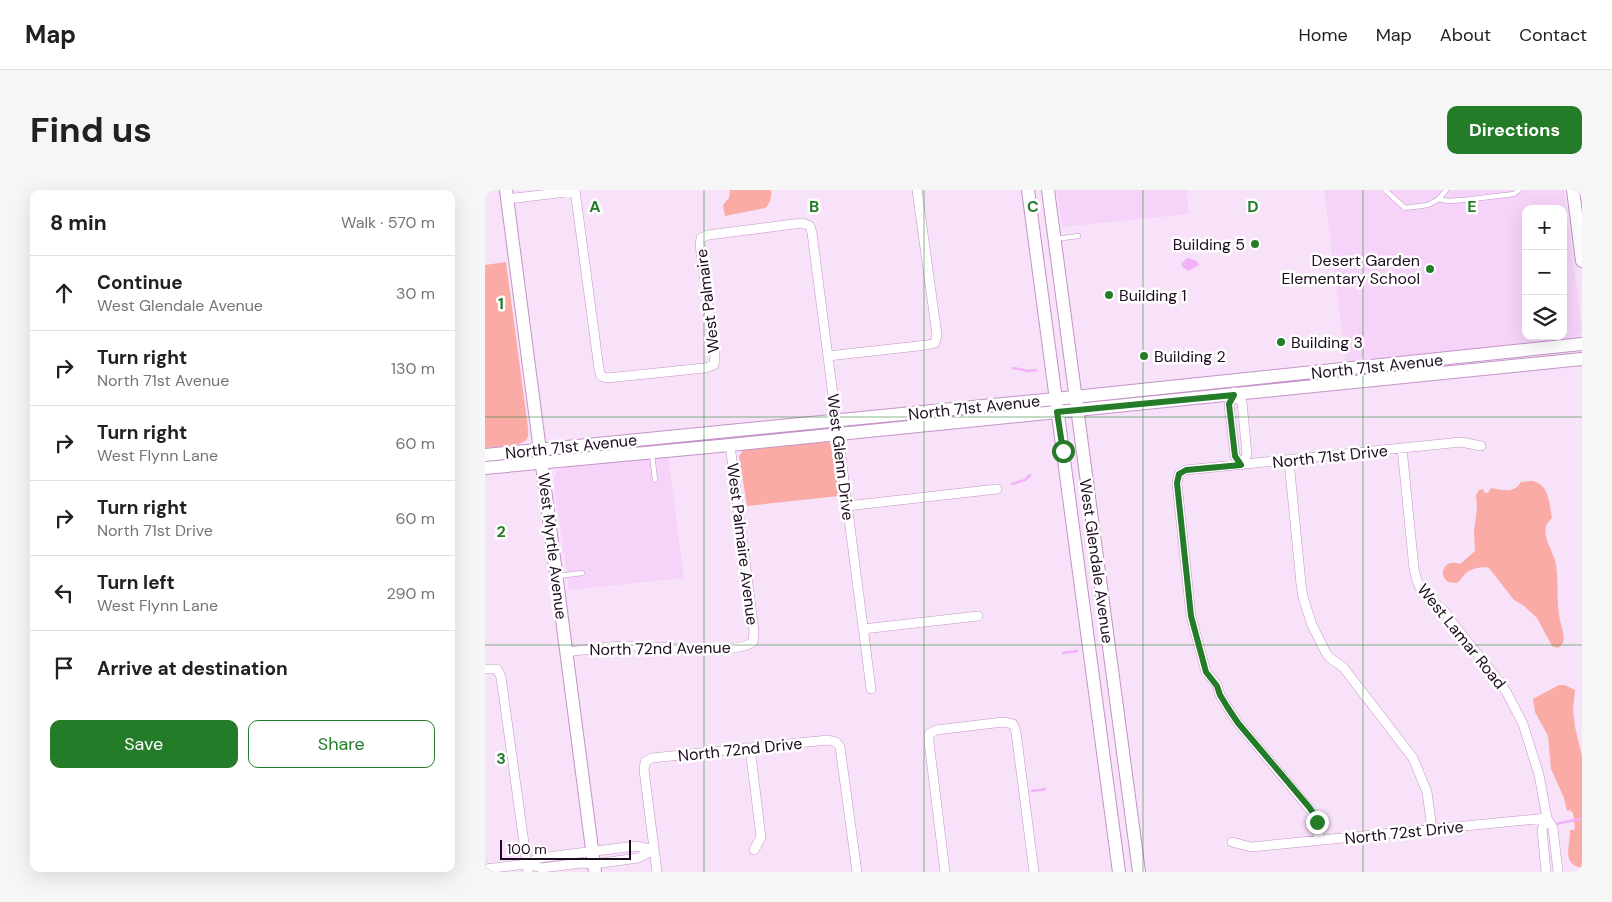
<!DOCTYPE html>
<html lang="en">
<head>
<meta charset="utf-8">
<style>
  :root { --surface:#fff; --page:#f6f6f6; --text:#202124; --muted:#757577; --line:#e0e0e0; --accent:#247c29 }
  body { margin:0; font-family:"DM Sans",sans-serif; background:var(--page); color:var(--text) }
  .controls { position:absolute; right:15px; top:15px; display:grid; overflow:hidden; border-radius:10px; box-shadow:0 5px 20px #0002 }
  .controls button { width:45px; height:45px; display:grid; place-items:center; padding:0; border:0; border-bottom:1px solid var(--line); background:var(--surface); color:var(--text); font:25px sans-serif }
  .scale { position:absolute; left:15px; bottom:12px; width:131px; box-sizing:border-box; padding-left:5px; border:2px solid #1e0c20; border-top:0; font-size:14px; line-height:18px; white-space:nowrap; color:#1e0c20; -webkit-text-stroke:4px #fff; paint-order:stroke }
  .stop { position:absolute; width:15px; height:15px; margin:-11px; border:4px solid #247c29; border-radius:50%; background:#fff }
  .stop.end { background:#247c29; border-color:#fff; box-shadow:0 1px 5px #0008 }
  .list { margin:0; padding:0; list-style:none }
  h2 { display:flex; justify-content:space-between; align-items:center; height:65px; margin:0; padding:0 20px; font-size:21px }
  h2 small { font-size:16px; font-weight:400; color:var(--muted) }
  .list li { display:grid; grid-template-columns:32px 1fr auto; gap:15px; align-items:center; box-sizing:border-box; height:75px; padding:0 20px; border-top:1px solid var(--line) }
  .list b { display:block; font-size:19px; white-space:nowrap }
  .list p { margin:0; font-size:16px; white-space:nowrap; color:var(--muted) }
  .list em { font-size:16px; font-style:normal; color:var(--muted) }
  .actions { display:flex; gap:10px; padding:15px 20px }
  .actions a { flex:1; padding:11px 0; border:1px solid var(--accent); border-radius:10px; text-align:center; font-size:18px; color:var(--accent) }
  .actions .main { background:var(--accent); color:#fff }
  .icon { flex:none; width:28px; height:28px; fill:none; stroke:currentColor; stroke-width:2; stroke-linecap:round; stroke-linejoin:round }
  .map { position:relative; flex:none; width:1097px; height:682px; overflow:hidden; border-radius:10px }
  header { display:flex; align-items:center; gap:30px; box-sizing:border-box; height:70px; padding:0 25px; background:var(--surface); border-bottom:1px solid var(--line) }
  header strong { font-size:24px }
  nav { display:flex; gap:28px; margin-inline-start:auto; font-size:18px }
  .intro { display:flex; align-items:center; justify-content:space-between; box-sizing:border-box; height:120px; padding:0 30px }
  h1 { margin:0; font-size:35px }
  .button { padding:12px 22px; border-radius:10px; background:var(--accent); color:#fff; font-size:18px; font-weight:700 }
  main { display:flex; gap:30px; padding:0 30px }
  aside { flex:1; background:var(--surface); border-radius:10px; box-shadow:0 5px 20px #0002 }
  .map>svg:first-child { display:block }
  .built { fill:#f6d4f9; fill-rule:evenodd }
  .green { fill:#faaba5 }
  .water { fill:#f2b2f8 }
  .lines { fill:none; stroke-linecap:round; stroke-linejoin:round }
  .stream { stroke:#f2b2f8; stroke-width:2.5 }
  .lane-casing { stroke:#c593c9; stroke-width:5.5 }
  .street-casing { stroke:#c593c9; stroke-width:10 }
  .secondary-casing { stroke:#c593c9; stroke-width:14 }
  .lane { stroke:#fff; stroke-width:4.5 }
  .street { stroke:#fff; stroke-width:9 }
  .secondary { stroke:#fff; stroke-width:12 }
  .route { stroke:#247c29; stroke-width:6 }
  .grid { fill:none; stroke:#247c29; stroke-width:1; stroke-opacity:0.55 }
  .poi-dot { fill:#247c29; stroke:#fff; stroke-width:2 }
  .labels { text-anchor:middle; stroke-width:5; stroke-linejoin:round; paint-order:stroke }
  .poi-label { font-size:16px; fill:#1e0c20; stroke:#fff; text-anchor:start }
  .street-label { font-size:16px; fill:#1e0c20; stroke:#fff }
  .grid-label { font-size:16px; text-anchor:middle; font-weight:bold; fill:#247c29; stroke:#fff; stroke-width:5; stroke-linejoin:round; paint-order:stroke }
</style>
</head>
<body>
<header>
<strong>Map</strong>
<nav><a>Home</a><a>Map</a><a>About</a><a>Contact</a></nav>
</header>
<div class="intro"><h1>Find us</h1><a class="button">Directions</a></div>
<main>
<aside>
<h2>8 min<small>Walk · 570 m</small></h2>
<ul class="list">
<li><svg class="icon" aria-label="ahead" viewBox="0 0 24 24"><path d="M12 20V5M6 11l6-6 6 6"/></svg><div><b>Continue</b><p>West Glendale Avenue</p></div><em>30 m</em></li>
<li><svg class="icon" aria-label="right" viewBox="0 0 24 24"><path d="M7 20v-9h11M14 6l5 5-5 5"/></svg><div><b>Turn right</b><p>North 71st Avenue</p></div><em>130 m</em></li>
<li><svg class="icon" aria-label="right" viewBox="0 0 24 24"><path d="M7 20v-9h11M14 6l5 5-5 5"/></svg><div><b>Turn right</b><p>West Flynn Lane</p></div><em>60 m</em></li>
<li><svg class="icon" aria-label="right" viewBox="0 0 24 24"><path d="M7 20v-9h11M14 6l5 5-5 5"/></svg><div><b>Turn right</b><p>North 71st Drive</p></div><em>60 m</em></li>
<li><svg class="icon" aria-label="left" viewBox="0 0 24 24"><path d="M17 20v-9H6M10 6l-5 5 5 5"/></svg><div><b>Turn left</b><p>West Flynn Lane</p></div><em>290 m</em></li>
<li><svg class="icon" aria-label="arrive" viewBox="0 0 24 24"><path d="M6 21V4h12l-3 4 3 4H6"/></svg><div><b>Arrive at destination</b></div></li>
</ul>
<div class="actions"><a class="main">Save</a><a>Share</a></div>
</aside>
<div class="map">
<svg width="1097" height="682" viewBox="0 0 1097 682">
  <rect width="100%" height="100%" fill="#f7e2f9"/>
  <!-- built -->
  <path class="built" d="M572,0h129l3,24 -127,13z
    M839,0h240l18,140 -2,6 -2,3 -232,25zM1041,19h37v127h-37z
    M183,266l16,122 -115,12 -15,-106v-7l3,-6 4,-3z"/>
  <!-- green -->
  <path class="green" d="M245,0h41c1,6 -1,14 -6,18l-40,8 -2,-11 6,-7z
    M21,72l22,166c0,4 1,9 -2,12 -6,7 -32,7 -41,8v-183z
    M340,251l4,1 4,7 6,47 -92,10 -8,-50 4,-6z
    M1047,291c18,3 17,23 20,37 -16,13 2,32 4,47 3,19 0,37 4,55 2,9 5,15 3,23l-5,5 -6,-2 -15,-28 -13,-12 -10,-6 -25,-32c-7,-2 -19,1 -24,6 -4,4 -4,7 -9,9 -20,1 -16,-26 4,-19l15,-13 -1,-19 3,-25 -1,-12 3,-5 4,-1 2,4h3l3,-5c11,2 23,6 30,-6z
    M1074,495h6l10,5 -2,20 2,17 7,29v112c-22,-4 -11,-23 -12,-38h4l1,-3 -2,-14 -3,-3 -3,1 -3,-13 -13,-29 -3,-33 -13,-24 -2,-13z"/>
  <!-- water -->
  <path class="water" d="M702,68l10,3 2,4 -11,6 -2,-2 -3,-1 -2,-4z"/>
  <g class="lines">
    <!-- stream -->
    <path class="stream" d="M528,178l15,3 8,-1
      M527,294l13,-4 5,-5
      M578,463l14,-2
      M547,601l13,-2
      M1071,634l24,-5"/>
    <!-- lane casing -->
    <g class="lane-casing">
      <path id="lane" d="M900,0l20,18 23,-3 11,-6 9,2 16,-1 50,-6 5,-4
        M954,9l7,-9
        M570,49l23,-3
        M167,264l3,26
        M73,386l24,-3"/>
    </g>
    <!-- street casing -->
    <g class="street-casing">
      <path id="street" d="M90,0l24,179 2,7 6,2 98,-10 9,-3 1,-10 -15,-110 1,-7 7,-3 94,-12 8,3 2,7 59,456
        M22,9l68,-8
        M343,166l99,-11 8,-2 2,-8 -20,-145
        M749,202v3l-5,9 6,52 6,9
        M749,205l8,7 5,53 -6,10
        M917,258l12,121c2,10 7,25 17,32 8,6 12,6 17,16l51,64 8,12 16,31 16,51 8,43 6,10 5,44
        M804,271l12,123 2,13 9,28 14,28 4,5 13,9 70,91 14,34 5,37
        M362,316l150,-17
        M378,439l115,-13
        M81,462c19,-2 39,-5 58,-6 26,-1 112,10 129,-4l1,-11 -24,-186
        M0,479h12l4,8 27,195
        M265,558l11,89 -7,13
        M834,650l-2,-18 -3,-8 -76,-91 -10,-15 -8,-13 -3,-10 -11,-13 -15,-56 -14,-133 2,-9 7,-4 275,-28 20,4
        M747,652l19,5 296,-29
        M42,674l15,4 39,-5 13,1 44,-6 16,-8
        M0,679l41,-5 13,-6 97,-12 18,4
        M172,682l-13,-102 1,-8 7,-4 176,-18 8,2 4,5 17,125
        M460,682l-16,-130v-8l7,-4 67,-8 10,2 3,8 18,140
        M1061,682l-4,-43 5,-11"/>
    </g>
    <!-- secondary casing -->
    <g class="secondary-casing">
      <path id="secondary" d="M21,0l89,682
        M543,0l91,682
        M563,0l91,682
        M1088,0l9,71
        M0,265l570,-56 527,-55
        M0,278l245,-23 852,-86"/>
    </g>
    <!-- lane -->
    <use href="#lane" class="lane"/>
    <!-- street -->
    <use href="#street" class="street"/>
    <!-- secondary -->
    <use href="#secondary" class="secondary"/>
  </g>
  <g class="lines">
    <!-- route -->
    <path class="route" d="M578,261l-6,-39 177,-17 -5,9 6,52 6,9 -55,5 -7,4 -2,9 14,133 15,56 11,14 3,9 8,13 10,15 71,84 5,7 3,8"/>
  </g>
  <!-- grid -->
  <path class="grid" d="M219,0v682M439,0v682M658,0v682M878,0v682M0,227h1097M0,455h1097"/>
  <!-- markers -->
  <g class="poi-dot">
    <circle cx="770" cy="54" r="5"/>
    <circle cx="945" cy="79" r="5"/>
    <circle cx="624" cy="105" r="5"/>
    <circle cx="796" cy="152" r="5"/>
    <circle cx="659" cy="166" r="5"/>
  </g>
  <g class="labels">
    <!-- poi labels -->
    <g class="poi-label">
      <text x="760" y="60" text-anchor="end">Building 5</text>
      <text x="935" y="76" text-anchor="end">Desert Garden<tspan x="935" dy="18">Elementary School</tspan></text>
      <text x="634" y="111">Building 1</text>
      <text x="806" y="158">Building 3</text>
      <text x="669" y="172">Building 2</text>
    </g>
    <!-- street labels -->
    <g class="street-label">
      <text transform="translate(222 111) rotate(-97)" y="6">West Palmaire</text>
      <text transform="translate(892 176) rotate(-6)" y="6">North 71st Avenue</text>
      <text transform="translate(489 217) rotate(-6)" y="6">North 71st Avenue</text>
      <text transform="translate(86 256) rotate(-6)" y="6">North 71st Avenue</text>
      <text transform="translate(845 266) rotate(-6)" y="6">North 71st Drive</text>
      <text transform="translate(356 267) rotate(83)" y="6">West Glenn Drive</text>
      <text transform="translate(258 354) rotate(83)" y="6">West Palmaire Avenue</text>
      <text transform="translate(68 356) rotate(83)" y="6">West Myrtle Avenue</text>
      <text transform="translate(612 371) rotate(82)" y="6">West Glendale Avenue</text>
      <text transform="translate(977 446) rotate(51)" y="6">West Lamar Road</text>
      <text transform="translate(175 458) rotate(-1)" y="6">North 72nd Avenue</text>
      <text transform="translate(255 559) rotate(-6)" y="6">North 72nd Drive</text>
      <text transform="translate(919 642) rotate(-6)" y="6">North 72st Drive</text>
    </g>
  </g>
  <g class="grid-label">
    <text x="110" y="22">A</text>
    <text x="329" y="22">B</text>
    <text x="548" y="22">C</text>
    <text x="768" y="22">D</text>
    <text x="987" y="22">E</text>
    <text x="16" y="119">1</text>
    <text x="16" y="347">2</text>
    <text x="16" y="574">3</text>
  </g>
</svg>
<div class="controls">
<button>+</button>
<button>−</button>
<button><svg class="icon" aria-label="layers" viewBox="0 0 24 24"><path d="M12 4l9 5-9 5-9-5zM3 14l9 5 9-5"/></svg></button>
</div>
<div class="scale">100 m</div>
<div class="stop" style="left:578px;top:261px"></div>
<div class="stop end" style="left:832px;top:632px"></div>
</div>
</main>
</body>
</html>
